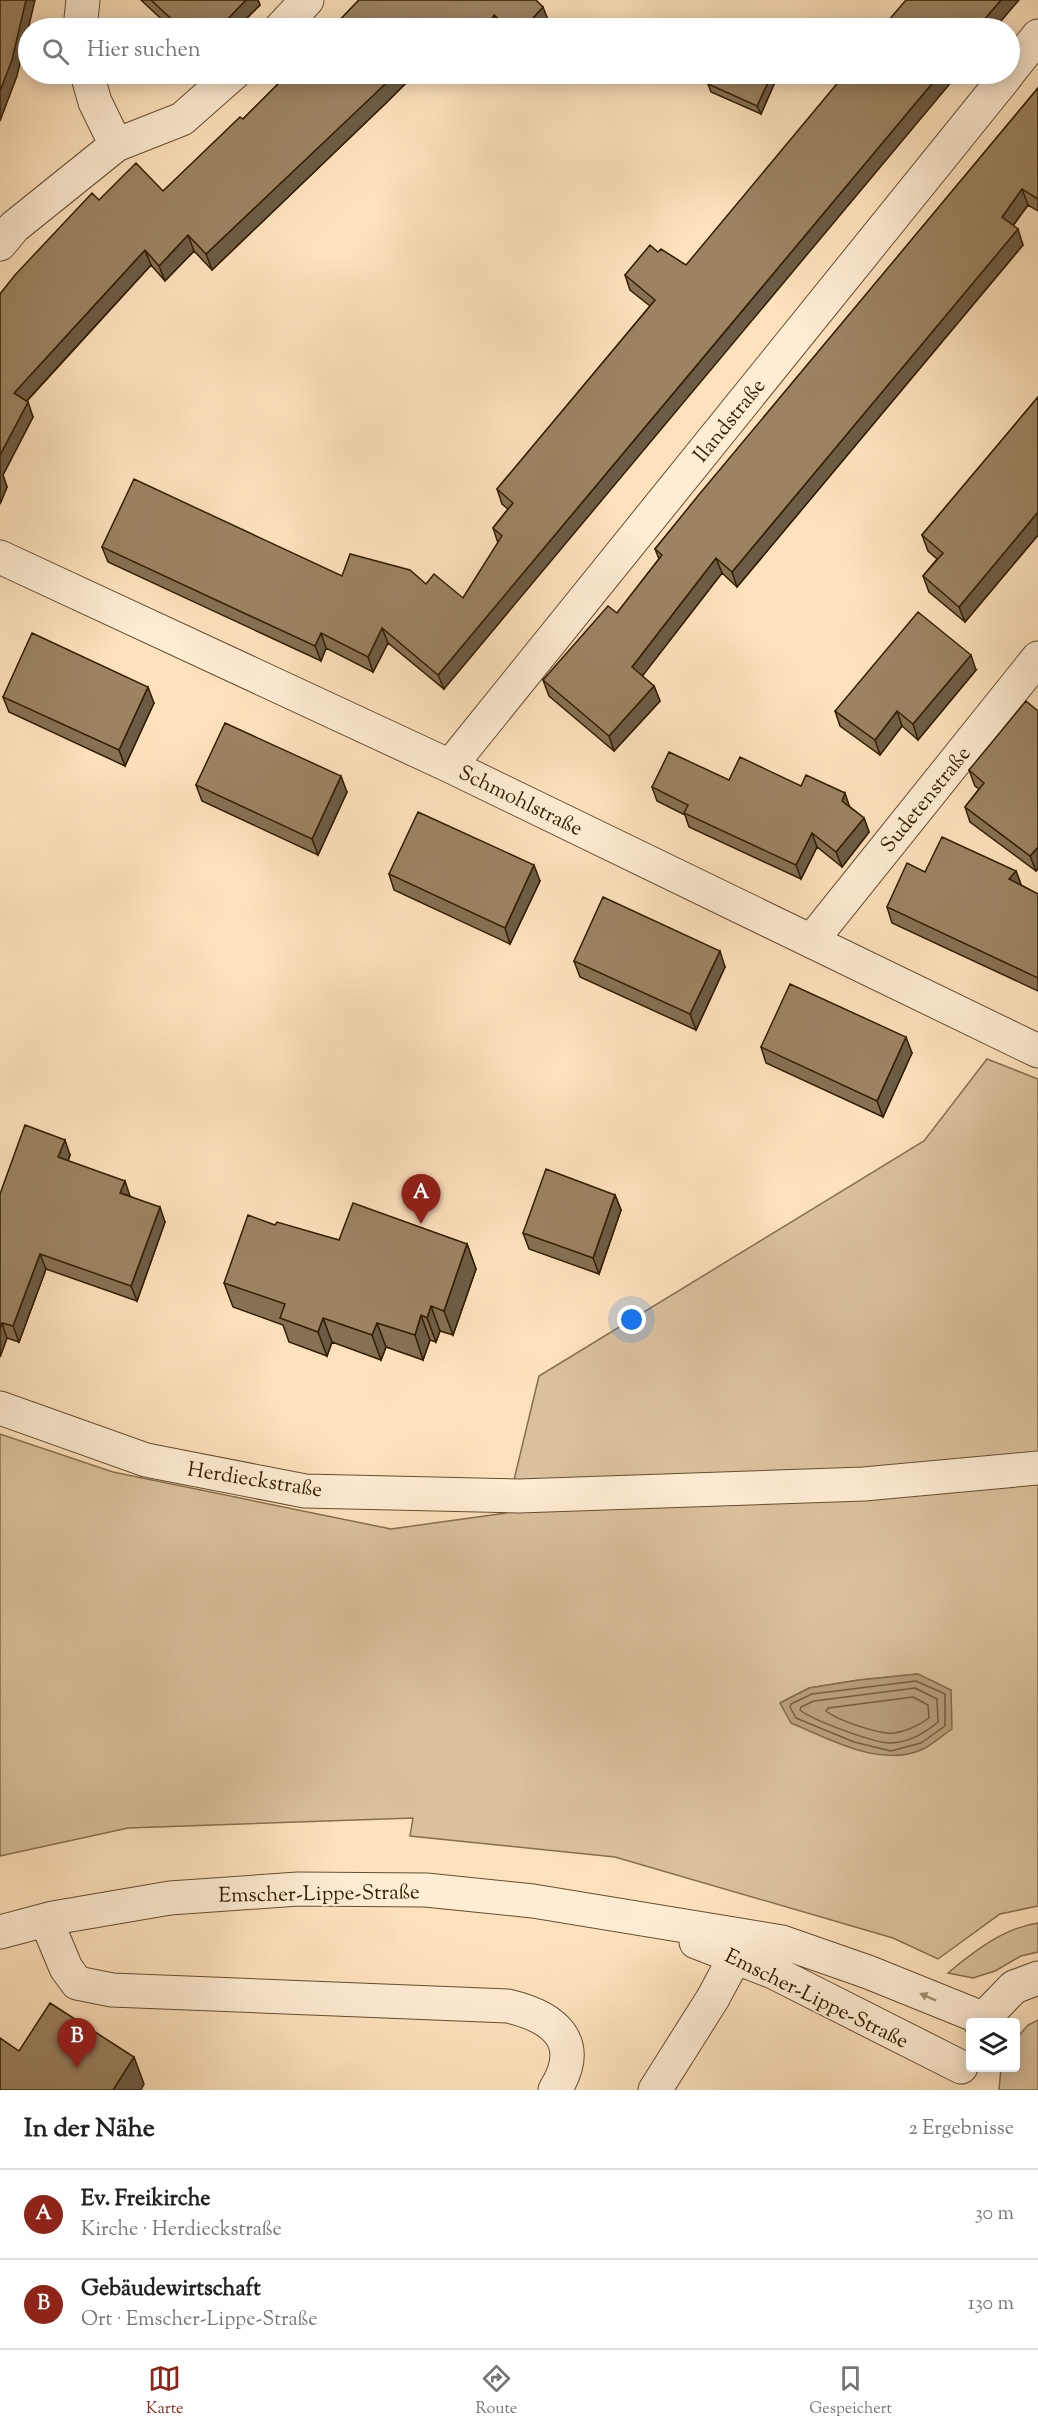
<!DOCTYPE html>
<html lang="de">
<head>
<meta charset="utf-8">
<style>
  :root { --surface:#fff; --page:#f2f2f2; --text:#222; --muted:#767676; --line:#e0e0e0; --accent:#8f2418 }
  body { margin:0; font-family:"Sorts Mill Goudy",serif; background:var(--page); color:var(--text) }
  .controls { position:absolute; right:18px; bottom:18px; display:grid; overflow:hidden; border-radius:6px; box-shadow:0 3px 15px #0003 }
  .controls button { width:54px; height:54px; display:grid; place-items:center; padding:0; border:0; border-bottom:2px solid var(--line); background:var(--surface); color:var(--text); font:30px sans-serif }
  .you { position:absolute; left:632px; top:1320px; width:21px; height:21px; margin:-15px; border:4px solid #fff; border-radius:50%; background:#1a73e8; box-shadow:0 0 0 9px #1a73e833 }
  .badge { display:grid; place-items:center; width:39px; height:39px; border-radius:50%; background:var(--accent); color:#fff; font-size:20px; font-weight:700 }
  .pin { position:absolute; translate:-50% -50px; filter:drop-shadow(0 2px 3px #0008) }
  .pin::after { content:''; position:absolute; top:32px; width:21px; height:18px; background:inherit; clip-path:polygon(0 0,100% 0,50% 100%) }
  .list { margin:0; padding:0; list-style:none }
  h2 { display:flex; justify-content:space-between; align-items:center; height:78px; margin:0; padding:0 24px; font-size:26px }
  h2 small { font-size:20px; font-weight:400; color:var(--muted) }
  .list li { display:grid; grid-template-columns:39px 1fr auto; gap:18px; align-items:center; box-sizing:border-box; height:90px; padding:0 24px; border-top:2px solid var(--line) }
  .list b { display:block; font-size:22px; white-space:nowrap }
  .list p { margin:0; font-size:20px; white-space:nowrap; color:var(--muted) }
  .list em { font-size:20px; font-style:normal; color:var(--muted) }
  .icon { flex:none; width:33px; height:33px; fill:none; stroke:currentColor; stroke-width:2; stroke-linecap:round; stroke-linejoin:round }
  .map { position:relative; flex:none; width:1038px; height:2090px; overflow:hidden }
  .search { position:absolute; background:var(--surface); box-shadow:0 3px 15px #0003; left:18px; right:18px; top:18px; height:66px; display:flex; align-items:center; gap:15px; box-sizing:border-box; padding:0 21px; border-radius:33px; color:var(--muted); font-size:22px }
  .sheet { height:258px; background:var(--surface) }
  nav { display:flex; justify-content:space-around; align-items:center; box-sizing:border-box; height:84px; border-top:2px solid var(--line); background:var(--surface); font-size:16px; color:var(--muted) }
  nav a { display:grid; justify-items:center; gap:3px }
  nav .on { color:var(--accent) }
  .map>svg:first-child { display:block }
  .green { fill:#dac09c; stroke:#866f4e; stroke-width:1.5; fill-rule:evenodd }
  .water { fill:#b89f7c; stroke:#826b4a; stroke-width:1.5 }
  .lines { fill:none; stroke-linecap:round; stroke-linejoin:round }
  .shore { stroke:#755e3e; stroke-width:1.5 }
  .minor-casing { stroke:#654f2f; stroke-width:35 }
  .minor { stroke:#feecd3; stroke-width:33 }
  .wall { fill:#867154; stroke:#321e00; stroke-width:1.5 }
  .shaded-wall { fill:#6d5c45; stroke:#321e00; stroke-width:1.5 }
  .building { fill:#9c8362; stroke:#321e00; stroke-width:1.5 }
  .oneway { fill:#a28f74 }
  .labels { text-anchor:middle; stroke-width:4.5; stroke-linejoin:round; paint-order:stroke }
  .street-label { font-size:21px; fill:#321e00; stroke:#feecd3 }
</style>
</head>
<body>
<div class="map">
<svg width="1038" height="2090" viewBox="0 0 1038 2090">
  <rect width="100%" height="100%" fill="#fde1bc"/>
  <filter id="stains"><feTurbulence type="fractalNoise" baseFrequency=".00333" numOctaves="4"/><feColorMatrix values="0 0 0 0 .2 0 0 0 0 .09 0 0 0 0 .02 0 0 0 .5 -.17"/></filter>
  <radialGradient id="worn" r=".72"><stop offset=".6" stop-color="#630" stop-opacity="0"/><stop offset="1" stop-color="#630" stop-opacity=".3"/></radialGradient>
  <!-- green -->
  <path class="green" d="M987,1059l51,20v827l-38,8 -62,45 -45,-21 -278,-81 -205,-21 3,-18 -285,10 -128,28v-422l113,38 278,57 115,-16 33,-137 385,-235zM918,1674l-138,29 29,-15 50,-8z
    M1038,1923v29l-17,4 -26,15 -22,7 -25,-5c26,-22 56,-45 90,-50z
    M1038,2020v70h-39l2,-22h15v-29l12,-14z"/>
  <!-- water -->
  <path class="water" d="M918,1674l33,16 1,39c-9,6 -18,14 -27,19 -42,22 -95,-9 -134,-25l-11,-20 29,-15 50,-8z"/>
  <g class="lines">
    <!-- shore -->
    <path class="shore" d="M916,1681l29,13v32l-24,17 -30,8 -37,-9 -58,-24 -6,-11 1,-3 21,-10z
      M915,1688l22,11 1,23c-13,11 -29,20 -46,21 -16,1 -80,-23 -92,-33l1,-3 13,-6z
      M913,1697l15,8 1,13c-11,8 -21,13 -35,15 -14,2 -57,-13 -68,-22l2,-3z"/>
    <!-- minor casing -->
    <g class="minor-casing">
      <path id="minor" d="M80,28l3,-28
        M281,28l26,-28
        M1010,71l28,-35
        M87,74l8,28 21,43
        M0,244l14,-17 102,-82 66,-26 51,-45
        M0,557l450,209 588,285
        M450,766l558,-692
        M812,940l226,-282
        M0,1408l146,52 159,31 214,5 345,-12 174,-16
        M46,1920l20,48 11,15 35,7 396,16c47,11 77,36 47,84
        M0,1932l53,-14 117,-20 128,-9 128,1 107,11 249,41 86,30 114,46
        M696,1942l77,30 188,95
        M980,2022l34,-35 24,-9
        M655,2090l58,-92 22,-41"/>
    </g>
    <!-- minor -->
    <use href="#minor" class="minor"/>
  </g>
  <!-- wall -->
  <path class="wall" d="M141,0h117l2,5 -23,23h-66z
    M359,0l190,22 -6,6h-211z
    M288,74h127l-30,30 -173,166 -18,-19 -29,30 -14,-16 -124,136 6,16 -30,58 4,12 -7,17v-210l99,-94 64,-9 80,-72z
    M713,74h65v1l-17,39 -50,-22 -3,-8z
    M1038,88v123l-10,-6 -15,21 10,19 -286,342 -15,-14 -80,103 12,10 6,15 -46,50 -65,-55 -6,-16 74,-67 42,-54 -4,-10z
    M658,252l28,13 -242,424 -56,-46 -15,29 -47,-24 -5,13 -213,-99 -6,-15 240,29 84,8 37,14 35,-55 -5,-15 15,-19 -6,-5 -5,-15 153,-183 -20,-16 -5,-15z
    M1038,397v138l-73,87 -36,-30 -6,-16 14,-17 -9,-8 -6,-16z
    M976,670l-58,70 -16,-14 -22,29 -40,-29 -5,-15z
    M3,697l151,6 -29,63 -116,-54z
    M1038,711v158l-2,2 -66,-49 -5,-15 14,-18 -4,-3 -6,-16z
    M729,780l72,6 49,21 14,11 5,14 -27,35 -25,-20 -16,32 -112,-52 -4,-12 -28,-14 -5,-14z
    M196,785l151,7 -29,63 -116,-54z
    M1016,871l5,14 17,9v97l-146,-68 -5,-16 38,-35z
    M389,874l151,7 -30,63 -116,-54z
    M574,961l151,6 -29,63 -116,-53z
    M761,1047l151,6 -29,64 -117,-54z
    M70,1155l-2,6 62,35 35,26 -28,79 -91,-32 -27,73 -12,-4 -7,19v-163z
    M615,1195l6,15 -22,64 -70,-25 -6,-16z
    M275,1225l64,15 128,4 9,25 -23,66 -13,-4 -4,11 -6,-2 -7,20 -37,-13 -5,13 -49,-18 -5,14 -38,-14 -6,-17 -50,-18 -9,-24z"/>
  <!-- shaded-wall -->
  <path class="shaded-wall" d="M26,0h9l-18,76 -17,45v-30z
    M246,0h12l2,5 -23,23h-18z
    M1001,0h18l-24,28h-18z
    M543,7l6,15 -6,6h-19z
    M494,15l5,13h-12z
    M395,74h20l-30,30 -173,166 -6,-16z
    M772,74h6v1l-17,39 -4,-8z
    M940,74h18l-514,615 -6,-14z
    M1022,189l6,16 -20,27 -6,-15z
    M1018,229l5,16 -286,342 -5,-15z
    M188,235l6,16 -29,30 -6,-15z
    M145,250l6,15 -131,143 -6,-15z
    M28,402l5,15 -30,58 4,12 -7,17v-49z
    M1038,512v23l-73,87 -6,-15z
    M716,558l6,15 -85,110 -5,-16z
    M382,628l6,15 -15,29 -5,-15z
    M321,633l5,15 -5,13 -6,-15z
    M971,655l5,15 -58,70 -5,-16z
    M654,686l6,15 -46,50 -5,-15z
    M148,687l6,16 -29,63 -6,-16z
    M897,711l5,15 -22,29 -5,-15z
    M341,776l6,16 -29,63 -6,-16z
    M845,793l5,15 -8,-7z
    M864,818l5,14 -27,35 -6,-15z
    M812,833l5,14 -16,32 -5,-14z
    M1038,847v22l-2,2 -6,-15z
    M534,865l6,16 -30,63 -5,-16z
    M1016,871l6,16 -13,-8z
    M720,951l5,16 -29,63 -6,-16z
    M906,1037l6,16 -29,64 -6,-16z
    M65,1140l5,15 -6,17 -6,-15z
    M125,1181l5,15 -10,-3z
    M615,1195l6,15 -22,64 -6,-16z
    M160,1207l5,15 -28,79 -6,-15z
    M467,1244l9,25 -23,66 -9,-24z
    M40,1254l6,15 -27,73 -6,-16z
    M431,1306l9,25 -4,11 -9,-24z
    M421,1315l9,25 -7,20 -8,-25z
    M323,1318l9,24 -5,14 -9,-24z
    M2,1323l5,15 -7,19v-29z
    M377,1323l9,24 -5,13 -9,-25z
    M134,2057l10,27 -3,6h-28z"/>
  <!-- building -->
  <path class="building" d="M0,0h26l-14,60 -12,31z
    M151,0h95l-27,28h-38z
    M359,0h177l7,7 -19,21h-15l-15,-13 -7,13h-155z
    M906,0h95l-24,28h-95z
    M288,74h107l-15,15 -174,165 -18,-19 -29,31 -14,-16 -131,143 14,9 -28,53v-161l15,-19 77,-82 7,7 37,-37 27,28 77,-74 3,2z
    M713,74h59l-15,32 -49,-22z
    M845,74h95l-502,601 -56,-47 -14,29 -47,-24 -6,13 -213,-99 32,-68 208,97 8,-22 60,16 16,14 8,-10 29,24 39,-62 -9,-8 20,-25 -16,-14 158,-189 -30,-25 25,-30 8,7 3,-3 25,16z
    M1038,88v111l-16,-10 -20,28 16,12 -286,343 -16,-14 -84,109 22,19 -45,50 -66,-56 65,-74 9,7 45,-58 -7,-6 42,-52z
    M1038,397v115l-79,95 -36,-31 20,-23 -21,-18z
    M918,612l53,43 -58,69 -16,-13 -22,29 -40,-29z
    M32,633l116,54 -29,63 -116,-53z
    M1026,701l12,10v136l-8,9 -65,-49 19,-24 -15,-13z
    M225,723l116,53 -29,63 -116,-54z
    M669,752l60,28 11,-23 61,29 5,-11 39,18 -3,8 22,17 -28,34 -24,-19 -16,32 -112,-52 4,-8 -36,-18z
    M418,812l116,53 -29,63 -116,-54z
    M942,837l74,34 -7,8 29,15v84l-151,-71 20,-44 18,9z
    M603,897l117,54 -30,63 -116,-53z
    M790,984l116,53 -29,64 -116,-54z
    M25,1125l40,15 -7,17 67,24 -5,12 40,14 -29,79 -91,-32 -27,72 -11,-3 -2,5v-134z
    M546,1169l69,26 -22,63 -70,-25z
    M353,1203l114,41 -23,67 -13,-5 -4,12 -6,-3 -6,20 -38,-12 -5,12 -49,-17 -5,14 -38,-14 5,-14 -61,-21 24,-68 27,10 2,-3 62,18z
    M50,2003l84,54 -21,33h-113v-52l19,13z"/>
  <!-- one-way arrows -->
  <defs><path id="oneway-solid" d="M-6-.8H1V-3.2L6.5 0L1 3.2V.8H-6Z" transform="scale(1.5)"/></defs>
  <use class="oneway" href="#oneway-solid" transform="translate(928 1997) rotate(-156)"/>
  <g class="labels">
    <!-- street labels -->
    <g class="street-label">
      <text transform="translate(729 420) rotate(-51)" y="7">Ilandstraße</text>
      <text transform="translate(925 799) rotate(-51)" y="7">Sudetenstraße</text>
      <text transform="translate(521 800) rotate(26)" y="7">Schmohlstraße</text>
      <text transform="translate(255 1479) rotate(9)" y="7">Herdieckstraße</text>
      <text transform="translate(319 1893) rotate(-1)" y="7">Emscher-Lippe-Straße</text>
      <text transform="translate(817 1998) rotate(26)" y="7">Emscher-Lippe-Straße</text>
    </g>
  </g>
  <rect width="100%" height="100%" filter="url(#stains)"/>
  <rect width="100%" height="100%" fill="url(#worn)"/>
</svg>
<div class="controls">
<button><svg class="icon" aria-label="layers" viewBox="0 0 24 24"><path d="M12 4l9 5-9 5-9-5zM3 14l9 5 9-5"/></svg></button>
</div>
<div class="you"></div>
<div class="pin badge" style="left:421px;top:1224px">A</div>
<div class="pin badge" style="left:77px;top:2068px">B</div>
<div class="search"><svg class="icon" aria-label="search" viewBox="0 0 24 24"><circle cx="10" cy="10" r="6"/><path d="M15 15l6 6"/></svg>Hier suchen</div>
</div>
<section class="sheet">
<h2>In der Nähe<small>2 Ergebnisse</small></h2>
<ul class="list">
<li><span class="badge">A</span><div><b>Ev. Freikirche</b><p>Kirche · Herdieckstraße</p></div><em>30 m</em></li>
<li><span class="badge">B</span><div><b>Gebäudewirtschaft</b><p>Ort · Emscher-Lippe-Straße</p></div><em>130 m</em></li>
</ul>
</section>
<nav>
<a class="on"><svg class="icon" aria-label="map" viewBox="0 0 24 24"><path d="M3 6l6-2 6 2 6-2v14l-6 2-6-2-6 2zM9 4v14M15 6v14"/></svg>Karte</a>
<a><svg class="icon" aria-label="directions" viewBox="0 0 24 24"><path d="M12 3l9 9-9 9-9-9zM9 14v-3h6M13 9l2 2-2 2"/></svg>Route</a>
<a><svg class="icon" aria-label="saved" viewBox="0 0 24 24"><path d="M7 4h10v16l-5-4-5 4z"/></svg>Gespeichert</a>
</nav>
</body>
</html>
